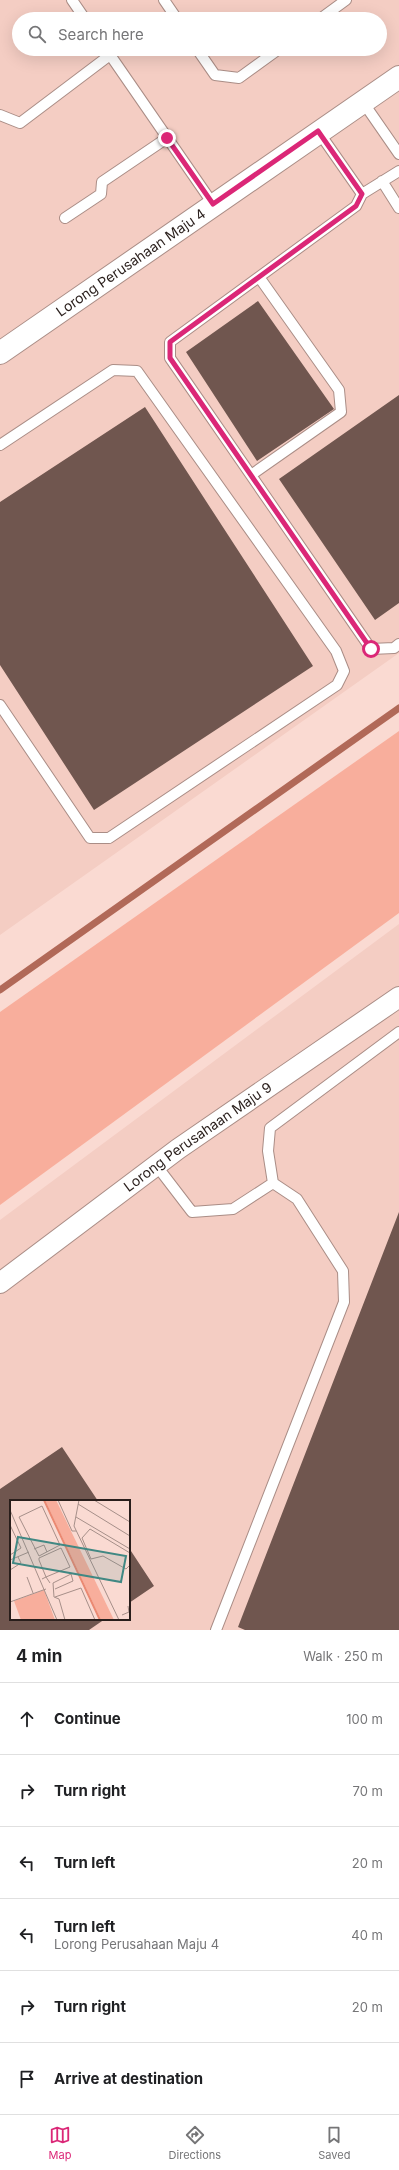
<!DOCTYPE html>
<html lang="en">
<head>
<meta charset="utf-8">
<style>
  :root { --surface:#fff; --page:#f2f2f2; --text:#202124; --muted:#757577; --line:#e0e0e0; --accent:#db2777 }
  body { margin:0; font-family:Inter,sans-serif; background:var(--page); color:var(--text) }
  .stop { position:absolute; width:12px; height:12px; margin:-9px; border:3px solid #db2777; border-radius:50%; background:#fff }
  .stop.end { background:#db2777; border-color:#fff; box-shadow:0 1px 4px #0008 }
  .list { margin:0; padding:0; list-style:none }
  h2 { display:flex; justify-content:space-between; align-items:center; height:52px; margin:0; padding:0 16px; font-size:17px }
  h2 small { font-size:13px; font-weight:400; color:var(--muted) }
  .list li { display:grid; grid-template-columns:26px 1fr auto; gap:12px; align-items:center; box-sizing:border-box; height:72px; padding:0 16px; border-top:1px solid var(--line) }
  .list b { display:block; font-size:15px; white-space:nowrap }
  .list p { margin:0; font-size:13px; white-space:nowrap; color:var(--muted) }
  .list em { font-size:13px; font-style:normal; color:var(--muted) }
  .icon { flex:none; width:22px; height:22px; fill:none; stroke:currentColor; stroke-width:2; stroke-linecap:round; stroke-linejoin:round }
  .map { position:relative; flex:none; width:399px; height:1630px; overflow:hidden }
  .search { position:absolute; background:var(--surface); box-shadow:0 4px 16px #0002; left:12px; right:12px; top:12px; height:44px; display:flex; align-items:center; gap:10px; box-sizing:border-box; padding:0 14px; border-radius:22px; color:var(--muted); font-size:15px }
  .sheet { height:484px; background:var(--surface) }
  nav { display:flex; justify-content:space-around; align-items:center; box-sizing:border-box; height:56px; border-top:1px solid var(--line); background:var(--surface); font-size:11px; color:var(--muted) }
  nav a { display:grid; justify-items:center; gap:2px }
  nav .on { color:var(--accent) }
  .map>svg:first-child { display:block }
  .built { fill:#f4cdc3; fill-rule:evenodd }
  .green { fill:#f8ae9c }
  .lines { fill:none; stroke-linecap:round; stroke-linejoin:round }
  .stream { stroke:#b16958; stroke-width:7 }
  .building { fill:#70564f }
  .service-casing { stroke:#aa8d86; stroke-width:12 }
  .minor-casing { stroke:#aa8d86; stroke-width:22 }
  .tertiary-casing { stroke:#aa8d86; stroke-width:24 }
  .service { stroke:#fff; stroke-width:10 }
  .minor { stroke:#fff; stroke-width:20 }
  .tertiary { stroke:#fff; stroke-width:22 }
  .route { stroke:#db2777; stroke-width:5 }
  .labels { text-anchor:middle; stroke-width:4; stroke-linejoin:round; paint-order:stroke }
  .street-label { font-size:14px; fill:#291e1b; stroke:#fff }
  .inset-river { fill:none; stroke:#eb8972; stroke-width:2 }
  .inset-road { fill:none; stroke:#a68f89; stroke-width:1 }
  .view { fill:#418883; fill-opacity:0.15; stroke:#418883; stroke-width:2 }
  .inset-edge { fill:none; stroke:#291e1b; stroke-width:2 }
</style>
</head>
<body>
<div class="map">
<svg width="399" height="1630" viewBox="0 0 399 1630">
  <rect width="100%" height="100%" fill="#fadad2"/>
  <!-- built -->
  <path class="built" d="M0,0h399v653l-399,282zM19,19h361v30h-361z
    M399,924v706h-399v-410zM11,1501h118v118h-118z"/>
  <!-- green -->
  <path class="green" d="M399,731v182l-399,292v-193z"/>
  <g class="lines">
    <!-- stream -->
    <path class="stream" d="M0,990l399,-282"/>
  </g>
  <!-- building -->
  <path class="building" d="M258,301l76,108 -77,52 -71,-109z
    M399,395v208l-24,17 -96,-141z
    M145,407l168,259 -219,144 -94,-145v-163z
    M399,1212v418h-154l-7,-3z
    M62,1447l36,54h-87v118h94l-16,11h-89v-141z
    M129,1548l25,38 -25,17z"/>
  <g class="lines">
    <!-- service casing -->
    <g class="service-casing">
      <path id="service" d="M72,0l13,19
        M164,0l13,19
        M320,19l26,-19
        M106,49l107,155
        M197,49l18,26 24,3 40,-29
        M363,102l36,52
        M0,115l20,8 90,-68
        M318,131l44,63
        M399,171l-37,23 -6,12 -186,136v16l201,291 23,-1 5,-4
        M382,181l17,27
        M65,218l36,-24 1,-12 65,-44
        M0,445l113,-75 24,1 199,280 8,20 -7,14 -228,153h-19l-90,-133
        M251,475l90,-63 -2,-22 -80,-113
        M156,1165l36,47 41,-3 40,-26
        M216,1630l128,-328 -1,-31 -46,-72 -24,-16 -5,-32 2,-23 129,-96"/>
    </g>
    <!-- minor casing -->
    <g class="minor-casing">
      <g id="minor">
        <path id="s1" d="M0,1283l178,-134 221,-152"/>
      </g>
    </g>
    <!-- tertiary casing -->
    <g class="tertiary-casing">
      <g id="tertiary">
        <path id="s2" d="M0,353l399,-276"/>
      </g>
    </g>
    <!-- service -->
    <use href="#service" class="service"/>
    <!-- minor -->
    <use href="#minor" class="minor"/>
    <!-- tertiary -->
    <use href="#tertiary" class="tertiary"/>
  </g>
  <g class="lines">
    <!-- route -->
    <path class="route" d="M167,138l46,66 105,-73 44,63 -6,12 -186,136v16l201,291"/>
  </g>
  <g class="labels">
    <!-- street labels -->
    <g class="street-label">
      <text dy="5" stroke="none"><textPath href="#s2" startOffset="159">Lorong Perusahaan Maju 4</textPath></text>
      <text dy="5" stroke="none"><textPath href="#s1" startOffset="246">Lorong Perusahaan Maju 9</textPath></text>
    </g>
  </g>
  <!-- overview -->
  <g transform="translate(10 1500)">
    <rect width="120" height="120" fill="#fadad2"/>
    <path d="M35,0h11l58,120h-13zM34,90l11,30h-34l-7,-19z" fill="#f8ae9c"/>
    <path class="inset-river" d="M34,0l56,120"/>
    <path class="inset-road" d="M48,0l14,31h4M69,0l-5,26 45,94M84,0l36,22M68,4l52,32M32,6l18,39 -21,11 -20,-39zM0,10l47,110M66,17l54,32M0,25l11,23 -11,7M24,49l10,-4 3,7M120,53l-40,-24 -8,9 9,21 12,-3 23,13 4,-4M0,60l19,-8M0,70l11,-7 -3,-6M17,77l6,16M32,79l4,-2 24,-10 -9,-19 -22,10v2l7,17 4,6M45,89l18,-8 -2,-7 -18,9 1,14 5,2 6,21M45,97l26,-9 14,32M0,102l36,-13M112,115l7,-3 -1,-6"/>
    <path class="view" d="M8,37l108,19 -5,26 -108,-19z"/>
    <rect width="120" height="120" class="inset-edge"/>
  </g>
</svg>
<div class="stop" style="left:371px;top:649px"></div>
<div class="stop end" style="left:167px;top:138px"></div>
<div class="search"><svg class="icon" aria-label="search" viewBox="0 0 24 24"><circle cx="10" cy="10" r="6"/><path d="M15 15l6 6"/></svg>Search here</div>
</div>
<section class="sheet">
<h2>4 min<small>Walk · 250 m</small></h2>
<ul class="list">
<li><svg class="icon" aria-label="ahead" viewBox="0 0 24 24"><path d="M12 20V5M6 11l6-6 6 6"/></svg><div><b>Continue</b></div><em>100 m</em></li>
<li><svg class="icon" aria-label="right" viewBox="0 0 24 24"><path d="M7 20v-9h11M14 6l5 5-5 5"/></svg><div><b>Turn right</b></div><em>70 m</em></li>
<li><svg class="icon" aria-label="left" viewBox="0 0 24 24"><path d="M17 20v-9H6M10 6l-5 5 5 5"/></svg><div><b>Turn left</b></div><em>20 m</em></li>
<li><svg class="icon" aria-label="left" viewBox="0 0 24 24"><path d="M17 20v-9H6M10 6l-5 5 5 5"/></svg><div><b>Turn left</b><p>Lorong Perusahaan Maju 4</p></div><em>40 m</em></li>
<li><svg class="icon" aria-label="right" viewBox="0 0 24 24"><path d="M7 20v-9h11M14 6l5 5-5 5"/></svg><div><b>Turn right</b></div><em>20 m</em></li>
<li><svg class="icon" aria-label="arrive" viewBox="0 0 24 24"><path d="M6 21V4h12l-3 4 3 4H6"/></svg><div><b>Arrive at destination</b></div></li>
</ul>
</section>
<nav>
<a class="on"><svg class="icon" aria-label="map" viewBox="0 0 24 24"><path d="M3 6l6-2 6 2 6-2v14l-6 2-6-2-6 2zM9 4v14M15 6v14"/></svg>Map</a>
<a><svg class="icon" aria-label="directions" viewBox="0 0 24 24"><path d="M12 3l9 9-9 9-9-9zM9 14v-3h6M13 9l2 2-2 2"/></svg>Directions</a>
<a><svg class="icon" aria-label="saved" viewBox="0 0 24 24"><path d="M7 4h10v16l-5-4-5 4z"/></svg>Saved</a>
</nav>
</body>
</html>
